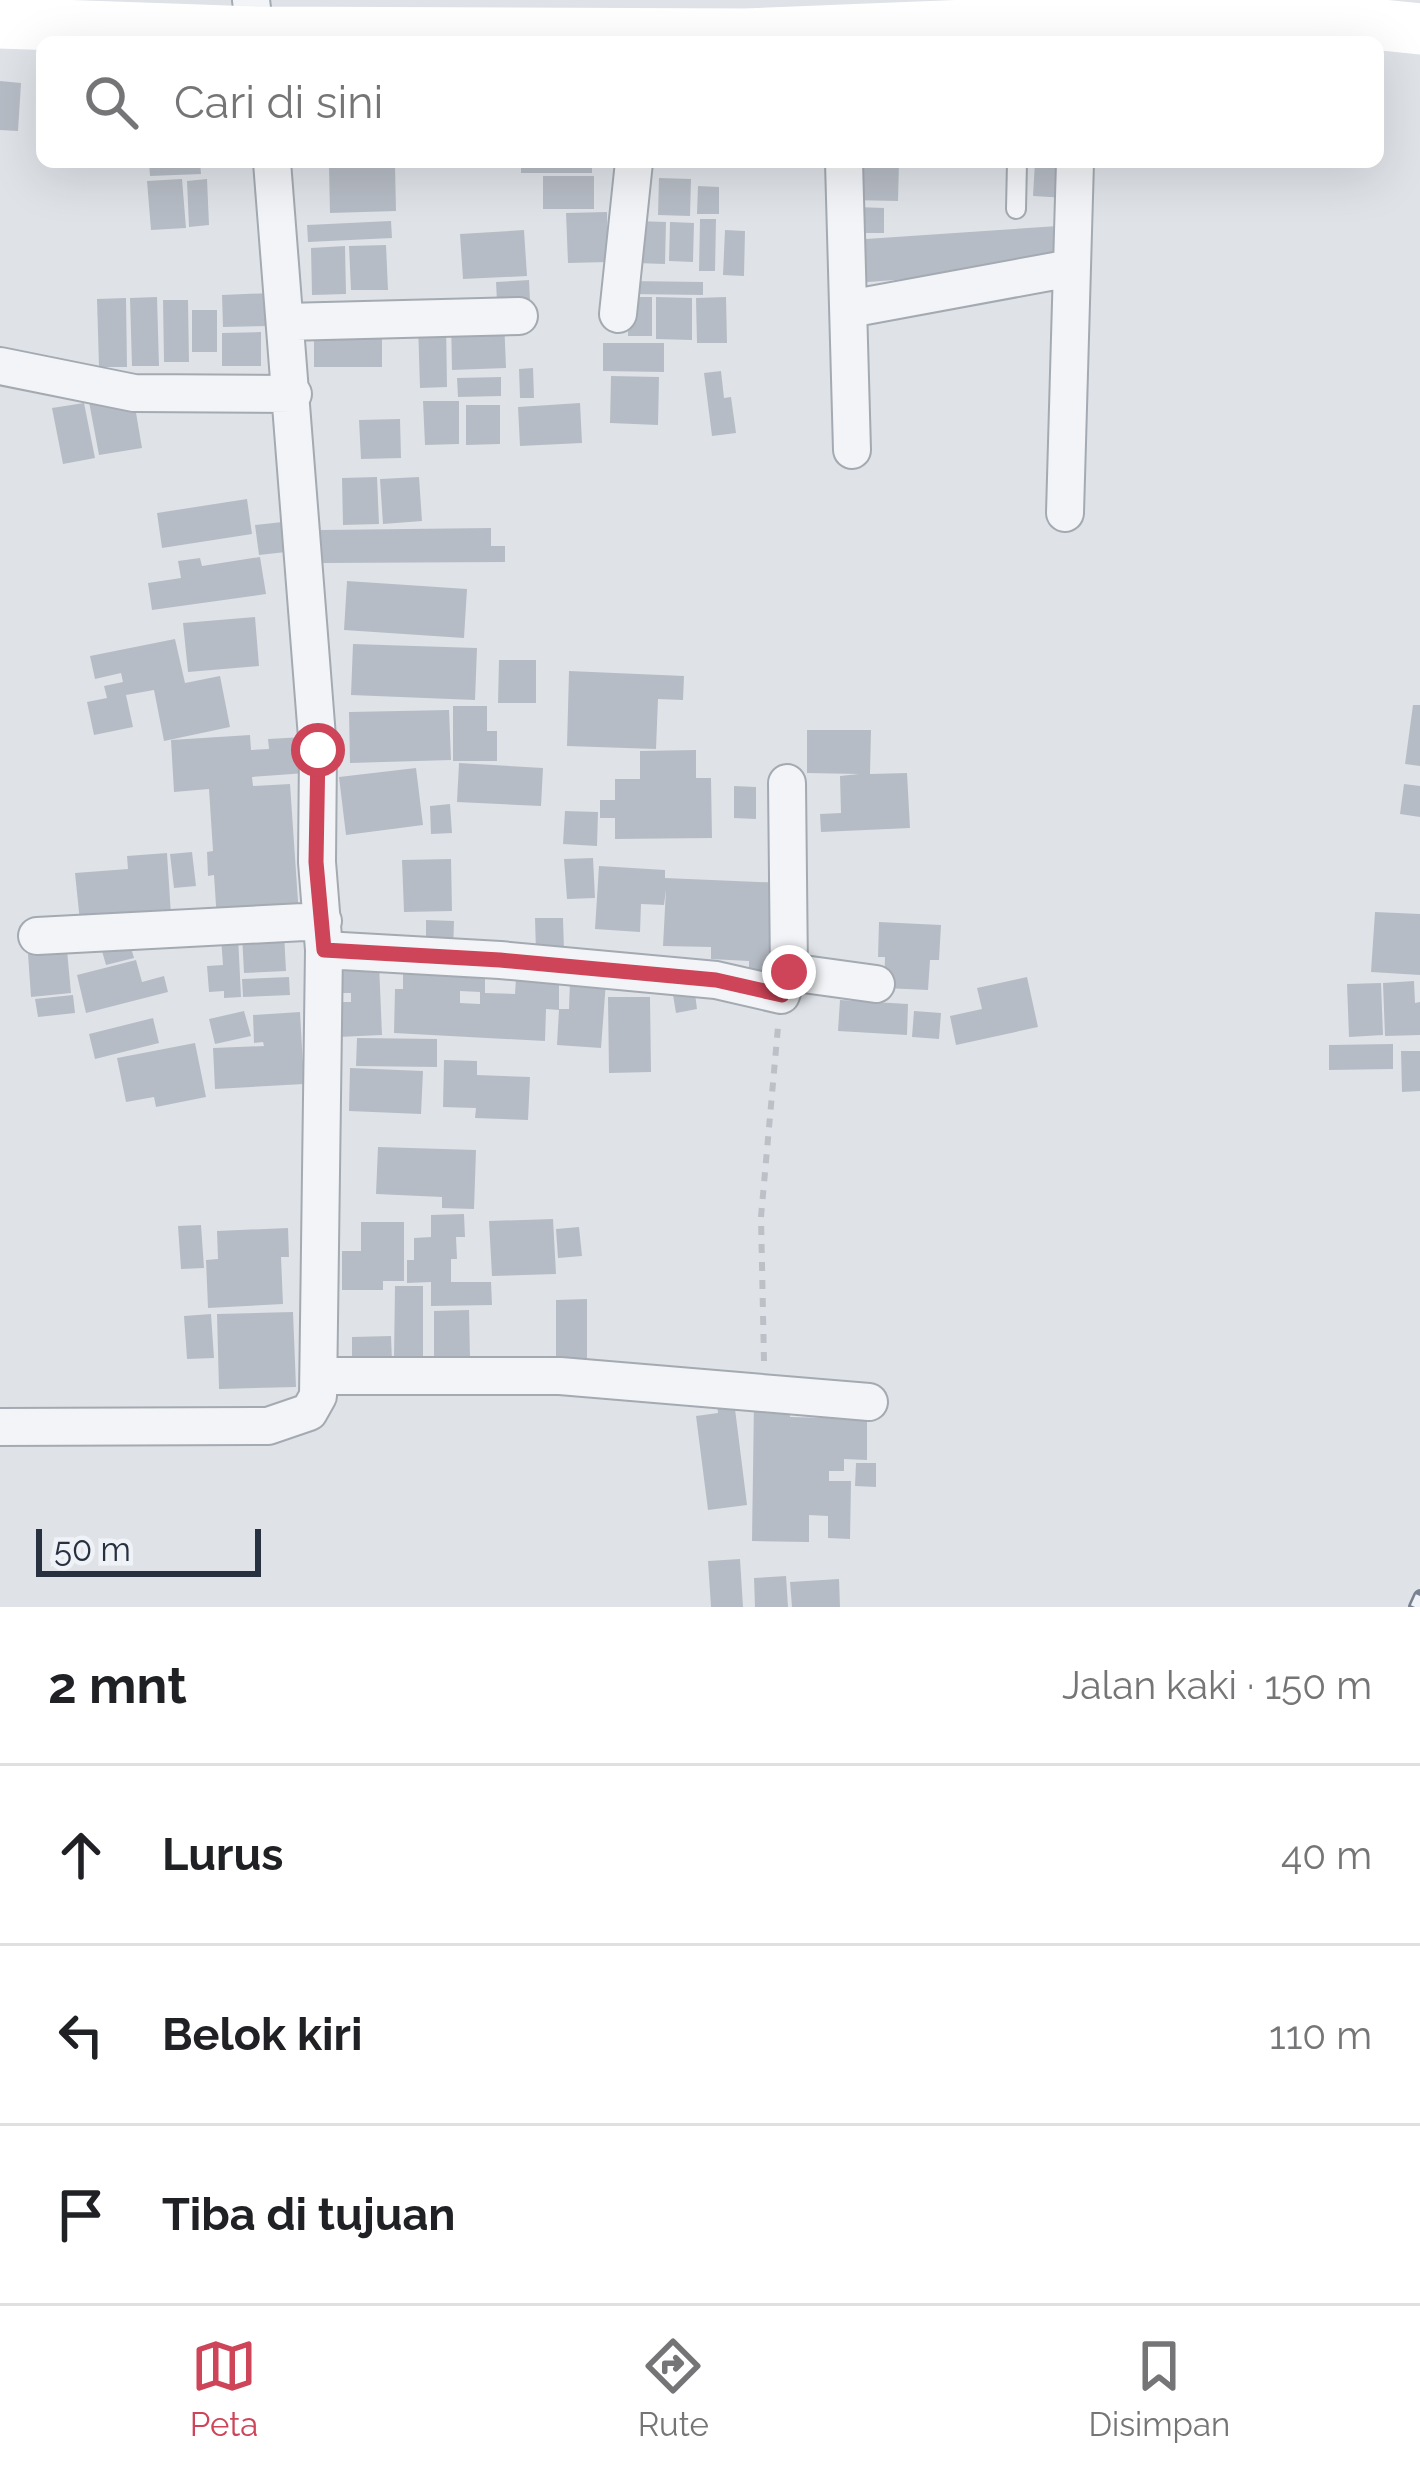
<!DOCTYPE html>
<html lang="id">
<head>
<meta charset="utf-8">
<style>
  :root { --surface:#fff; --page:#f2f2f2; --text:#202124; --muted:#757577; --line:#e0e0e0; --accent:#ce4458 }
  body { margin:0; font-family:Raleway,sans-serif; background:var(--page); color:var(--text) }
  .scale { position:absolute; left:36px; bottom:30px; width:225px; box-sizing:border-box; padding-left:12px; border:6px solid #283140; border-top:0; font-size:33px; line-height:42px; white-space:nowrap; color:#283140; -webkit-text-stroke:9px #eff2f6; paint-order:stroke }
  .stop { position:absolute; width:36px; height:36px; margin:-27px; border:9px solid #ce4458; border-radius:50%; background:#fff }
  .stop.end { background:#ce4458; border-color:#fff; box-shadow:0 3px 12px #0008 }
  .list { margin:0; padding:0; list-style:none }
  h2 { display:flex; justify-content:space-between; align-items:center; height:156px; margin:0; padding:0 48px; font-size:51px }
  h2 small { font-size:39px; font-weight:400; color:var(--muted) }
  .list li { display:grid; grid-template-columns:78px 1fr auto; gap:36px; align-items:center; box-sizing:border-box; height:180px; padding:0 48px; border-top:3px solid var(--line) }
  .list b { display:block; font-size:45px; white-space:nowrap }
  .list em { font-size:39px; font-style:normal; color:var(--muted) }
  .icon { flex:none; width:66px; height:66px; fill:none; stroke:currentColor; stroke-width:2; stroke-linecap:round; stroke-linejoin:round }
  .map { position:relative; flex:none; width:1420px; height:1607px; overflow:hidden }
  .search { position:absolute; background:var(--surface); box-shadow:0 12px 48px #0002; left:36px; right:36px; top:36px; height:132px; display:flex; align-items:center; gap:30px; box-sizing:border-box; padding:0 42px; border-radius:18px; color:var(--muted); font-size:45px }
  .sheet { height:696px; background:var(--surface) }
  nav { display:flex; justify-content:space-around; align-items:center; box-sizing:border-box; height:168px; border-top:3px solid var(--line); background:var(--surface); font-size:33px; color:var(--muted) }
  nav a { display:grid; justify-items:center; gap:6px }
  nav .on { color:var(--accent) }
  .map>svg:first-child { display:block }
  .building { fill:#b6bcc5; fill-rule:evenodd }
  .lines { fill:none; stroke-linecap:round; stroke-linejoin:round }
  .lane-casing { stroke:#a4aab2; stroke-width:22 }
  .street-casing { stroke:#a4aab2; stroke-width:40 }
  .path { stroke:#bdc1c7; stroke-width:6; stroke-dasharray:9 9; stroke-linecap:butt }
  .lane { stroke:#f2f4f7; stroke-width:18 }
  .street { stroke:#f2f4f7; stroke-width:36 }
  .secondary { stroke:#fff; stroke-width:51 }
  .rail-casing { stroke:#798292; stroke-width:14 }
  .rail { stroke:#eff2f6; stroke-width:9; stroke-dasharray:27; stroke-linecap:butt }
  .route { stroke:#ce4458; stroke-width:15 }
</style>
</head>
<body>
<div class="map">
<svg width="1420" height="1607" viewBox="0 0 1420 1607">
  <rect width="100%" height="100%" fill="#dfe3e8"/>
  <!-- building -->
  <path class="building" d="M0,81l21,2 -3,48 -18,-1z
    M149,162h51l1,12 -51,2z
    M521,162h71v11h-71z
    M748,162h41v4l-41,1z
    M849,162h50l-1,39 -50,-1z
    M1035,162h34l-2,36 -34,-2z
    M395,165l1,46 -66,2 -1,-47z
    M543,176h51v33h-51z
    M659,178l32,1 -1,37 -32,-1z
    M182,179l4,49 -35,2 -4,-49z
    M207,179l2,46 -20,2 -2,-46z
    M698,186l21,1v27h-22z
    M855,207l29,1v25h-30z
    M607,212l1,50 -40,1 -2,-50z
    M700,219h16l-1,52h-16z
    M391,221l1,17 -84,4 -1,-17z
    M636,221l30,1 -1,42 -29,-1z
    M670,222l24,1 -1,39 -24,-1z
    M1058,226l3,42 -207,15 -3,-43z
    M524,230l3,46 -64,3 -3,-45z
    M725,230l20,1 -1,45 -21,-1z
    M386,245l2,45h-37l-2,-44z
    M345,246l1,48 -34,1 -1,-47z
    M529,280l1,20 -33,2 -1,-20z
    M628,281l75,1v13l-75,-1z
    M270,293l1,33 -48,1 -1,-32z
    M157,297l2,69h-27l-2,-68z
    M628,297h24v39h-24z
    M656,297l36,1v42l-36,-1z
    M726,297l1,46h-30l-1,-45z
    M126,298l1,69h-28l-2,-68z
    M163,300h25l1,62h-25z
    M192,310h25v42h-25z
    M504,319l2,49 -54,2 -1,-50z
    M446,323l1,64 -27,1 -2,-64z
    M314,328h68v39h-68z
    M261,332v34h-39v-33z
    M603,343h61v29l-61,-1z
    M533,368l1,30h-14l-1,-29z
    M721,371l3,27 7,-1 5,36 -24,3 -8,-63z
    M611,376l48,1 -1,48 -48,-2z
    M501,377v19l-43,1 -1,-19z
    M133,395l9,53 -43,7 -10,-53z
    M423,401h36v43l-34,1z
    M84,403l11,55 -32,6 -11,-56z
    M580,403l2,40 -62,3 -2,-39z
    M466,405h34v39l-34,1z
    M400,419l1,39 -40,1 -2,-39z
    M377,477l2,47 -36,1 -1,-47z
    M419,477l3,44 -39,3 -3,-45z
    M247,499l5,35 -90,14 -5,-35z
    M292,521l3,30 -36,4 -4,-30z
    M491,528v18h14v16l-184,1v-33z
    M260,557l6,37 -114,16 -4,-27 33,-5 -3,-17 22,-3 2,8z
    M347,581l120,8 -3,49 -120,-8z
    M255,617l4,49 -71,6 -5,-49z
    M175,639l10,44 35,-7 10,51 -66,14 -10,-51 -28,5 7,32 -39,8 -7,-33 20,-4 -3,-12 19,-4 -2,-9 -26,6 -5,-23z
    M353,644l124,4 -2,52 -124,-5z
    M499,660h37v43h-38z
    M569,671l115,5 -1,24 -25,-1 -2,50 -89,-3z
    M1413,705h7v61l-15,-2z
    M453,706h34v25h10v30h-44z
    M449,710l2,50 -101,3 -1,-51z
    M807,730h64l-1,44 37,-1 3,55 -89,4 -1,-18 21,-1 -1,-37 19,-2 -52,-1z
    M250,735l1,15 18,-1 -1,-10 35,-2 3,36 -54,4 1,9 37,-2 9,132 -82,5 -3,-46 -6,1 -1,-24 6,-1 -4,-62 -35,3 -3,-52z
    M696,750v28h15l1,60 -97,1v-21h-15v-18h15v-21h25v-28z
    M459,763l84,5 -2,38 -84,-4z
    M416,768l7,57 -77,10 -7,-58z
    M1404,784l16,2v31l-20,-3z
    M734,786l22,1v32l-22,-1z
    M450,804l2,29 -21,1 -1,-28z
    M565,811l33,1 -1,34 -34,-2z
    M192,852l4,34 -22,2 -4,-34z
    M167,853l4,62 -91,7 -5,-49 53,-4 -1,-13z
    M593,858l2,40 -28,1 -3,-40z
    M451,859l1,52 -48,1 -2,-52z
    M599,866l66,4v8l118,5 -4,96 -30,-1v-17l-38,-2v-12l-48,-1 3,-57 -2,16 -23,-1 -1,28 -45,-3z
    M1375,912l45,2v61l-49,-3z
    M535,918h28l1,33 -28,1z
    M426,920l28,1 -1,32 -27,-1z
    M879,922l62,3 -2,35h-9l-2,30 -44,-2 1,-31h-7z
    M284,933l2,38 -42,2 -2,-38z
    M238,936l3,61 -17,1v-7l-15,1 -2,-26 16,-1 -2,-28z
    M128,937l6,21 -28,7 -6,-21z
    M67,950l4,43 -40,4 -3,-43z
    M136,960l6,22 22,-6 4,16 -82,21 -9,-38z
    M379,963l3,72 -44,2 -2,-35h15v-9h-15l-2,-28z
    M403,965l82,2v26l30,1 1,-16 43,2v30l-13,-1 -1,32 -151,-8 1,-44h8zM460,991l20,1v12l-20,-1z
    M289,977l1,18 -47,2 -1,-18z
    M1027,977l11,50 -82,18 -6,-29 32,-7 -5,-21z
    M570,980l36,2 -5,66 -44,-3 2,-36h10z
    M1414,981l1,22 5,-1v33l-35,1 -2,-53z
    M1381,983l2,52 -34,2 -2,-53z
    M694,986l3,23 -21,4 -4,-24z
    M73,995l2,18 -37,4 -3,-18z
    M608,997h42l1,75 -42,1z
    M840,1000l68,4 -1,31 -69,-4z
    M244,1011l7,25 -36,8 -6,-25z
    M914,1011l27,2 -2,26 -27,-2z
    M300,1012l4,72 -89,5 -2,-41 51,-2 -1,-4 -9,1 -1,-28z
    M153,1018l6,25 -64,16 -6,-25z
    M357,1038l80,1v28l-81,-1z
    M195,1043l11,54 -50,10 -2,-10 -28,5 -9,-44z
    M1393,1044v25l-64,1v-25z
    M1401,1051h19v40l-18,1z
    M444,1060l33,1v14l53,2 -2,43 -53,-2 1,-10 -33,-1z
    M350,1068l73,3 -2,43 -72,-3z
    M378,1147l98,3 -2,59 -32,-1v-11l-66,-3z
    M464,1214l1,23h-9l1,22h-6v23h40l1,23 -61,1v-24l-24,1v-23h7v-22l17,-1v-22z
    M553,1219l3,55 -64,2 -3,-55z
    M361,1222h43v59h-21v9h-41v-39h19z
    M201,1225l3,43 -23,1 -3,-43z
    M579,1227l3,29 -24,2 -2,-29z
    M288,1228l1,29h-8l2,47 -75,4 -2,-48 12,-1 -1,-28z
    M395,1286h28v73l-29,-1z
    M587,1299v60h-31v-59z
    M469,1310l1,47h-36v-46z
    M293,1312l3,75 -77,2 -2,-75z
    M211,1314l3,44 -27,1 -3,-43z
    M391,1336l1,25 -40,1v-25z
    M733,1393l14,112 -39,5 -12,-94 22,-3 -2,-18z
    M754,1401h36v16l77,2v41l-23,-1v12h-15v10h22l-1,58 -22,-1v-22l-19,-1v27l-57,-1z
    M856,1463h20v24l-21,-1z
    M740,1559l3,48h-32l-3,-46z
    M786,1576l2,31h-33l-1,-29z
    M839,1579l1,28h-48l-2,-25z"/>
  <g class="lines">
    <!-- lane casing -->
    <g class="lane-casing">
      <path id="lane" d="M1016,209l1,-47"/>
    </g>
    <!-- street casing -->
    <g class="street-casing">
      <path id="street" d="M251,0l5,42
        M844,162l8,288
        M849,309l222,-41
        M618,314l16,-152
        M286,322l233,-6
        M0,366l134,27 159,1
        M1065,513l10,-351
        M37,936l286,-15
        M324,950l176,10 216,20 65,15 8,-23 -2,-189
        M789,972l87,12
        M320,1376h240l309,26
        M0,1427l268,-1 41,-14 9,-16 6,-446 -7,-88 1,-112 -46,-588"/>
    </g>
    <!-- path -->
    <path class="path" d="M764,1361l-3,-144 17,-190"/>
    <!-- lane -->
    <use href="#lane" class="lane"/>
    <!-- street -->
    <use href="#street" class="street"/>
    <!-- secondary -->
    <path class="secondary" d="M0,23l255,9 490,2 522,-21 153,16"/>
    <!-- rail casing -->
    <g class="rail-casing">
      <path id="rail" d="M1415,1607l5,-11"/>
    </g>
    <!-- rail -->
    <use href="#rail" class="rail"/>
  </g>
  <g class="lines">
    <!-- route -->
    <path class="route" d="M318,750l-2,112 8,88 176,10 216,20 66,15 7,-23"/>
  </g>
</svg>
<div class="scale">50 m</div>
<div class="stop" style="left:318px;top:750px"></div>
<div class="stop end" style="left:789px;top:972px"></div>
<div class="search"><svg class="icon" aria-label="search" viewBox="0 0 24 24"><circle cx="10" cy="10" r="6"/><path d="M15 15l6 6"/></svg>Cari di sini</div>
</div>
<section class="sheet">
<h2>2 mnt<small>Jalan kaki · 150 m</small></h2>
<ul class="list">
<li><svg class="icon" aria-label="ahead" viewBox="0 0 24 24"><path d="M12 20V5M6 11l6-6 6 6"/></svg><div><b>Lurus</b></div><em>40 m</em></li>
<li><svg class="icon" aria-label="left" viewBox="0 0 24 24"><path d="M17 20v-9H6M10 6l-5 5 5 5"/></svg><div><b>Belok kiri</b></div><em>110 m</em></li>
<li><svg class="icon" aria-label="arrive" viewBox="0 0 24 24"><path d="M6 21V4h12l-3 4 3 4H6"/></svg><div><b>Tiba di tujuan</b></div></li>
</ul>
</section>
<nav>
<a class="on"><svg class="icon" aria-label="map" viewBox="0 0 24 24"><path d="M3 6l6-2 6 2 6-2v14l-6 2-6-2-6 2zM9 4v14M15 6v14"/></svg>Peta</a>
<a><svg class="icon" aria-label="directions" viewBox="0 0 24 24"><path d="M12 3l9 9-9 9-9-9zM9 14v-3h6M13 9l2 2-2 2"/></svg>Rute</a>
<a><svg class="icon" aria-label="saved" viewBox="0 0 24 24"><path d="M7 4h10v16l-5-4-5 4z"/></svg>Disimpan</a>
</nav>
</body>
</html>
